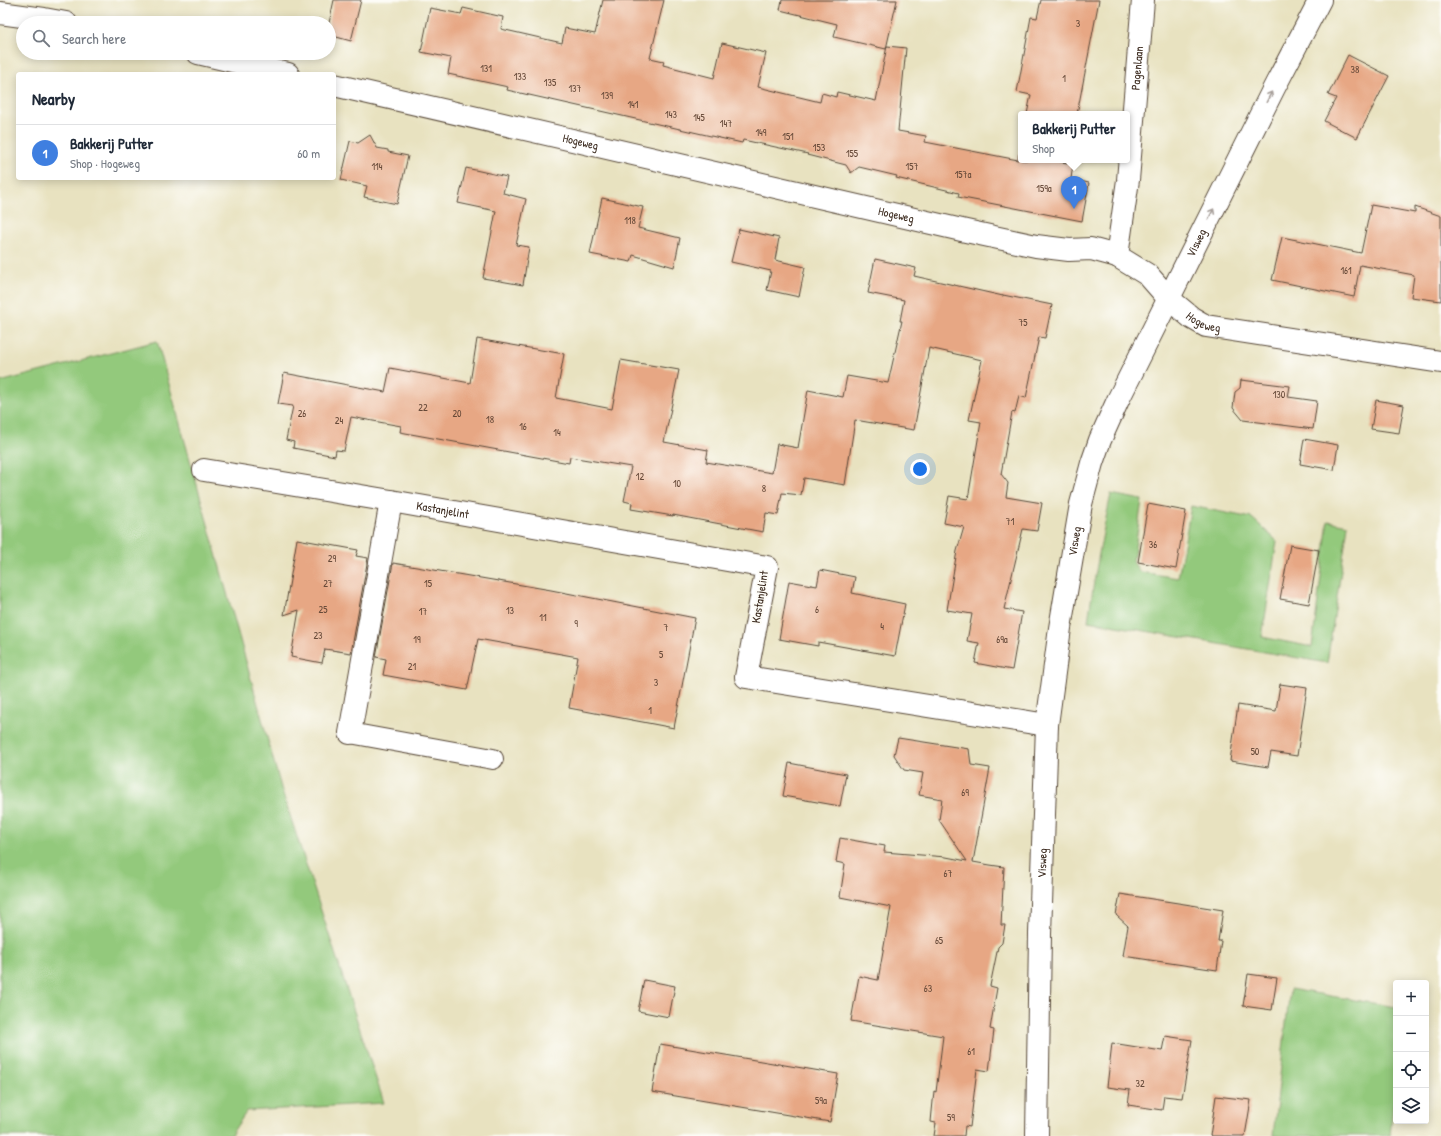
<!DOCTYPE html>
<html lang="en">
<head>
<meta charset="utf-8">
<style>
  :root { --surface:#fff; --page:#f6f6f7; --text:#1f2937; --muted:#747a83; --line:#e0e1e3; --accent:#b5179e }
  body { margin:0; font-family:"Patrick Hand",sans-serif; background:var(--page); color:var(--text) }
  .controls { position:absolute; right:12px; bottom:12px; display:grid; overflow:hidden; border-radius:4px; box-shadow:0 2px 10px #0003 }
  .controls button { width:36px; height:36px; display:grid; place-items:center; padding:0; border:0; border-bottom:1px solid var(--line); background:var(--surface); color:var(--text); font:20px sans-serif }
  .you { position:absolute; left:920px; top:469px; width:14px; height:14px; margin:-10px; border:3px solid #fff; border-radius:50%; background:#1a73e8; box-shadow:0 0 0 6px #1a73e833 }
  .badge { display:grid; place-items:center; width:26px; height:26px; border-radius:50%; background:var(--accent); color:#fff; font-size:13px; font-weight:700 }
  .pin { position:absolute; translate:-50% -33px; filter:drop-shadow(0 1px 2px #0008) }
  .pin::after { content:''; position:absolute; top:21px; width:14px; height:12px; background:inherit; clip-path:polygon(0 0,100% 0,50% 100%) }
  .popup { position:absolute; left:1018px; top:111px; width:112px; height:52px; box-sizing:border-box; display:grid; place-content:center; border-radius:4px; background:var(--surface); filter:drop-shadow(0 1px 3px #0005); font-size:13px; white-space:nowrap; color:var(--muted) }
  .popup b { font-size:15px; color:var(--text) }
  .popup::after { content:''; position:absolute; left:50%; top:100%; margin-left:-8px; border:8px solid transparent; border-top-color:var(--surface) }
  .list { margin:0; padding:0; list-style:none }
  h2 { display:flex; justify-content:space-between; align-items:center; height:52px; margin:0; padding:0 16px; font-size:17px }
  h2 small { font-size:13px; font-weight:400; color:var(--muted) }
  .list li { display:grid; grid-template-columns:26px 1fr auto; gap:12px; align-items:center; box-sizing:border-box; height:56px; padding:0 16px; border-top:1px solid var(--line) }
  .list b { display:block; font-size:15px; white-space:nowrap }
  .list p { margin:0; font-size:13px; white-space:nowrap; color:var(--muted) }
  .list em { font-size:13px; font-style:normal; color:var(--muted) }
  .icon { flex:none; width:22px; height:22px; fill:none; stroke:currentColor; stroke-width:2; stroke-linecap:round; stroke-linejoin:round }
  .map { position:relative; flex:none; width:1441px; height:1136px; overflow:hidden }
  .search { position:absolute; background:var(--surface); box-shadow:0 2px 10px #0003; left:16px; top:16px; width:320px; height:44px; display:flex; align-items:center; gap:10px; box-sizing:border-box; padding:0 14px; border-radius:22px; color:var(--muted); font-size:15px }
  .panel { position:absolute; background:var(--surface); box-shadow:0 2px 10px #0003; left:16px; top:72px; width:320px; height:108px; border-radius:4px }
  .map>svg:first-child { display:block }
  .green { fill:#93c97b; stroke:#677a4c }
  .building { fill:#e7a784 }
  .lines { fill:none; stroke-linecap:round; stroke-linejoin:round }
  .lane-casing { stroke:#554636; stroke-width:22 }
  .street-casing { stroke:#554636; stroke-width:24 }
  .lane { stroke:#fff; stroke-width:20 }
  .street { stroke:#fff; stroke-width:22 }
  .oneway { stroke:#a79f9a }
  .labels { text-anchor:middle; stroke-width:4; stroke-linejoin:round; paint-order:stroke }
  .number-label { font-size:10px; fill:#664938 }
  .street-label { font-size:12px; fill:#3b2a1e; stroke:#fdfcf7 }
</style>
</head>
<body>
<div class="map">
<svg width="1441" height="1136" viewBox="0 0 1441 1136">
  <rect width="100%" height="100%" fill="#fdfcf7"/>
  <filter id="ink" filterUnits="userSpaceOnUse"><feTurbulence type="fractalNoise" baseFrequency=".025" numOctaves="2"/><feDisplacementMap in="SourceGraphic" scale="8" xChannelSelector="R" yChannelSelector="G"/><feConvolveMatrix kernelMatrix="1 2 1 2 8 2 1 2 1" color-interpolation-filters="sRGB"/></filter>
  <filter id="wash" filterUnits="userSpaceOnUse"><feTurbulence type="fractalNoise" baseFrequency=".012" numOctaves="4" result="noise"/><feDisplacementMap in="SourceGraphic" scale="16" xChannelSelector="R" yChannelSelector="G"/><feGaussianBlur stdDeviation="0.9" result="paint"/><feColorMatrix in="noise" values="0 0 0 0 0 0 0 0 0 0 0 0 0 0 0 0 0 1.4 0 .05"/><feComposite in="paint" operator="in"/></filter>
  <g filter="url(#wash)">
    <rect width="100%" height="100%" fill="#e8e2c0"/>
    <!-- green -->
    <path class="green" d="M157,341l125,450 102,312 -137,8 -17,25h-230v-754z
      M1111,494l31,6 -9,62 7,10 38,6 13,-72 61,12 25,23 -15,96 50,10 16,-126 20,4 -21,138 -239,-42c6,-43 14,-85 23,-127z
      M1290,989l106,18v71l-6,58h-117z"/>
    <g id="blocks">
      <!-- building -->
      <path class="building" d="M334,0h27l-10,41 -22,-6v-12z
        M603,0h61l-14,58 14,3 -1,4 51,13 8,-35 44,10 -8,34 62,15 2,-9 14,4 1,-5 39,9 11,-55 19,2 -8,83 28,5 -1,6 93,18 1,-6h2v6h30l22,4 -2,15 18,4 -7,38 -124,-24 1,-4 -63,-15 1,-2 -38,-9 -8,6 -5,-8 -39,-10 1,-1 -65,-14 -1,3 -235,-53 1,-3 -60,-13 3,-16 -30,-6 9,-44 31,6 2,-6 40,9 -2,12 61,14 3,-15 30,6z
        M782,0h115l-11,49 -52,-12 3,-13 -57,-14z
        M1041,0h58l-22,114h-50l4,-19 -14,-3 14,-75 6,1z
        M1348,55l41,21 -32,62 -33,-17 12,-23 -8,-3z
        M370,135l7,13 11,2v2l20,4 -11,48 -33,-7 3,-11 -26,-6 9,-39 8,2z
        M466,168l41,9 -4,16 23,6 -10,46 13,2 -6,38 -40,-7 13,-67 -38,-8z
        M602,198l41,9 -5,21 42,10 -6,29 -41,-12 -2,7 -41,-8z
        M1371,205l44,8v-6l26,9v85l-30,-4 3,-22 -54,-10 -6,32 -82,-17 10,-43 79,16z
        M739,229l40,9 -4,22 30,7 -6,30 -32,-7 4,-19 -40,-9z
        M875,259l41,9 -2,8 89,20v-1l49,10 -7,33 -6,-1 -13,61 -7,-2 -4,17 -3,-1 -11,62 7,9 -2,14 36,6 -5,28 -14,-2 -19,80 18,3 -10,58 -37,-7 4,-20 -12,-2 5,-27 -25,-4 10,-59 7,-24 -20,-4 5,-27 19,3 13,-77 -12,-2 13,-60 -53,-12 -15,82 -59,-10 -10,65 -41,-7 -3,17 -19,-2 -4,22 -12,-2 -3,19 -90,-17v1l-42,-7 1,-6 -8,-2 7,-34 -61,-10 -1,6 -169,-31 1,-6 -50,-9 -7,34 -8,-1 -1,6 -42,-8 1,-6 -8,-2 7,-34 -15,-2 6,-31 101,19 5,-24 80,15 7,-44 87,15 -8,44 56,11 9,-49 58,10 -15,72 44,8 -2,12 66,11 5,-29 21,4 10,-58 35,7 4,-21 41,7 14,-62h-2l4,-21 -36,-7z
        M1241,380l49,6 -2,11 29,4 -4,28 -70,-9 -10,-12 2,-16 5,-4z
        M1376,400l28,5 -5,28 -28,-4z
        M1304,439l34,6 -4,25 -34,-6z
        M1148,504l38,7 -10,58 -38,-7z
        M297,539l61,11 -2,6 12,2 -17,95 -26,-4 -3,14 -31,-6 8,-47 -15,5z
        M1290,545l29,5 -10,54 -29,-5z
        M393,563l158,27 144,28 -21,110 -105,-20 9,-51 -100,-18 -11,51 -84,-15 3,-16 -10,-2z
        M820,570l35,7 -3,16 53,11 -10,52 -77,-14v4l-39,-7 10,-58 28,5z
        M1280,684l27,4 -10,68 -26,-4 -3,15 -38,-6 8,-56 38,6z
        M898,738l71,11 2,16 19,3 -17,94 17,3 14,2 -3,58h4l-3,18 -4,4 -8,39 7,2 -7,41 4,1 -5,41 -12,-2 -7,58 -5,-1 -1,10h-30l2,-13 -5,-1 3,-31 2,1 7,-56 -92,-15 8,-45 19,4 13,-73 -51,-10 5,-33 -9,-2 4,-24 45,8 -1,6 62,5 21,4 -28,-41 3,-21 -23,-4 4,-22 -19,-3 -10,-15z
        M789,763l57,11 -6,32 -57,-10z
        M1120,894l103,16 -5,31h3l-4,29 -94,-14 5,-30 -12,-11z
        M1248,974l29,4 -5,32 -29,-4z
        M644,980l31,6 -6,31 -31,-6z
        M1165,1036l27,4 -10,58 -18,-2 -2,14 -34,-5 2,-15 -23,-3 5,-44 50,8z
        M660,1044l178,30 -8,48 -178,-30z
        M1216,1096l35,4 -6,36h-35z"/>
    </g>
  </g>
  <g filter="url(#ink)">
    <use href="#blocks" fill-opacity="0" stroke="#554636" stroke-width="1"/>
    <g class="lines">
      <!-- lane casing -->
      <g class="lane-casing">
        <path id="lane" d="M350,733l143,26"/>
      </g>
      <!-- street casing -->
      <g class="street-casing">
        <g id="street">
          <path d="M0,13l44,6 22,4"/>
          <path d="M198,53l90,21"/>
          <path id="s1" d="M334,85l632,146 70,15 33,4 22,-1 26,7 31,19 21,24 23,19 14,8 235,36"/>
          <path id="s2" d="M1117,256l11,-76 15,-180"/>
          <path id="s3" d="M204,470l187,31 376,66 -21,110 301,48"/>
          <path d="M350,733l41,-232"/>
          <path id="s4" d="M1037,1136l3,-202 7,-209 13,-97 21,-124 11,-41 8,-23 18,-40 156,-312 46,-88"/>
        </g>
      </g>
      <!-- lane -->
      <use href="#lane" class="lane"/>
      <!-- street -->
      <use href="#street" class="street"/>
    </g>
    <!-- one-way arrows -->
    <defs><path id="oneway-shaft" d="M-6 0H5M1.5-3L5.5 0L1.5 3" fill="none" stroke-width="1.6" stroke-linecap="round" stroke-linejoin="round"/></defs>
    <g class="oneway">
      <use href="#oneway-shaft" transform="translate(1269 97) rotate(-63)"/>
      <use href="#oneway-shaft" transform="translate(1211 214) rotate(-63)"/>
    </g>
  </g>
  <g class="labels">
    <!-- number labels -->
    <g class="number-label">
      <text x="1078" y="27">3</text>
      <text x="486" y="72">131</text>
      <text x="1355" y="73">38</text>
      <text x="520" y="80">133</text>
      <text x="1064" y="82">1</text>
      <text x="550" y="86">135</text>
      <text x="575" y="92">137</text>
      <text x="607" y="99">139</text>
      <text x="633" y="108">141</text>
      <text x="671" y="118">143</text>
      <text x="699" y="121">145</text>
      <text x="726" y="127">147</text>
      <text x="761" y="136">149</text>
      <text x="788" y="140">151</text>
      <text x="819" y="151">153</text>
      <text x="852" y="157">155</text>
      <text x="377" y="170">114</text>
      <text x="912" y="170">157</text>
      <text x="963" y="178">157a</text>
      <text x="1044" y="192">159a</text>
      <text x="630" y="224">118</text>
      <text x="1346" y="274">161</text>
      <text x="1023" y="326">75</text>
      <text x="1279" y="398">130</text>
      <text x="423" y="411">22</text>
      <text x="302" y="417">26</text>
      <text x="457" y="417">20</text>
      <text x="490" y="423">18</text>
      <text x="339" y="424">24</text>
      <text x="523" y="430">16</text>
      <text x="557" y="436">14</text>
      <text x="640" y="480">12</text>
      <text x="677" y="487">10</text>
      <text x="764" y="492">8</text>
      <text x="1010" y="525">71</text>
      <text x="1153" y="548">36</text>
      <text x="332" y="562">29</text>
      <text x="328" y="587">27</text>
      <text x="428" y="587">15</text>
      <text x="323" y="613">25</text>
      <text x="817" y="613">6</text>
      <text x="510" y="614">13</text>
      <text x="423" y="615">17</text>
      <text x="543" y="621">11</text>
      <text x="576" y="627">9</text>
      <text x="882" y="630">4</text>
      <text x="666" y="631">7</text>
      <text x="318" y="639">23</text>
      <text x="417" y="643">19</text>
      <text x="1002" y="643">69a</text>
      <text x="661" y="658">5</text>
      <text x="412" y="670">21</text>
      <text x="656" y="686">3</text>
      <text x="650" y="714">1</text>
      <text x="1255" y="755">50</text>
      <text x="965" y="796">69</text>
      <text x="948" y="877">67</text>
      <text x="939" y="944">65</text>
      <text x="928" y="992">63</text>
      <text x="971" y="1055">61</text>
      <text x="1140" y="1087">32</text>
      <text x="821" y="1104">59a</text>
      <text x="951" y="1121">59</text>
    </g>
    <!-- street labels -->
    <g class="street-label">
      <text dy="4" stroke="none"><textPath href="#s2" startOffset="189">Pagenlaan</textPath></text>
      <text dy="4" stroke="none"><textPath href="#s1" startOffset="253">Hogeweg</textPath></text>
      <text dy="4" stroke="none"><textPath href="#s1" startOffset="577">Hogeweg</textPath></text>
      <text dy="4" stroke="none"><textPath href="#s4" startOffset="921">Visweg</textPath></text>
      <text dy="4" stroke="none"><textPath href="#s1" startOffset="913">Hogeweg</textPath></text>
      <text dy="4" stroke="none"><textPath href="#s3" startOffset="242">Kastanjelint</textPath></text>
      <text dy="4" stroke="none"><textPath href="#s4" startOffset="597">Visweg</textPath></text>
      <text transform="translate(760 597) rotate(-81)" y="4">Kastanjelint</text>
      <text dy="4" stroke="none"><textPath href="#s4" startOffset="273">Visweg</textPath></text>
    </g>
  </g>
</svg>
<div class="controls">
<button>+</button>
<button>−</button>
<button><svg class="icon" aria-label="locate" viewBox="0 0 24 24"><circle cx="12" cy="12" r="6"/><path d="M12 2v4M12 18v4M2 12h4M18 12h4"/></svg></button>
<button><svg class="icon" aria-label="layers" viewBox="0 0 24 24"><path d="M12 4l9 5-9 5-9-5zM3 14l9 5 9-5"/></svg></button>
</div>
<div class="you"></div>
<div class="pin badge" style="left:1074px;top:209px;background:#3f7fe0">1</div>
<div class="popup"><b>Bakkerij Putter</b>Shop</div>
<div class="search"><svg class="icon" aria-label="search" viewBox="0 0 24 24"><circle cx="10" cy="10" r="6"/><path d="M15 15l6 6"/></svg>Search here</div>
<section class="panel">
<h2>Nearby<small></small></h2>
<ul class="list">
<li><span class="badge" style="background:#3f7fe0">1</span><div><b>Bakkerij Putter</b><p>Shop · Hogeweg</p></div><em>60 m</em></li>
</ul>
</section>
</div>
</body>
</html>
